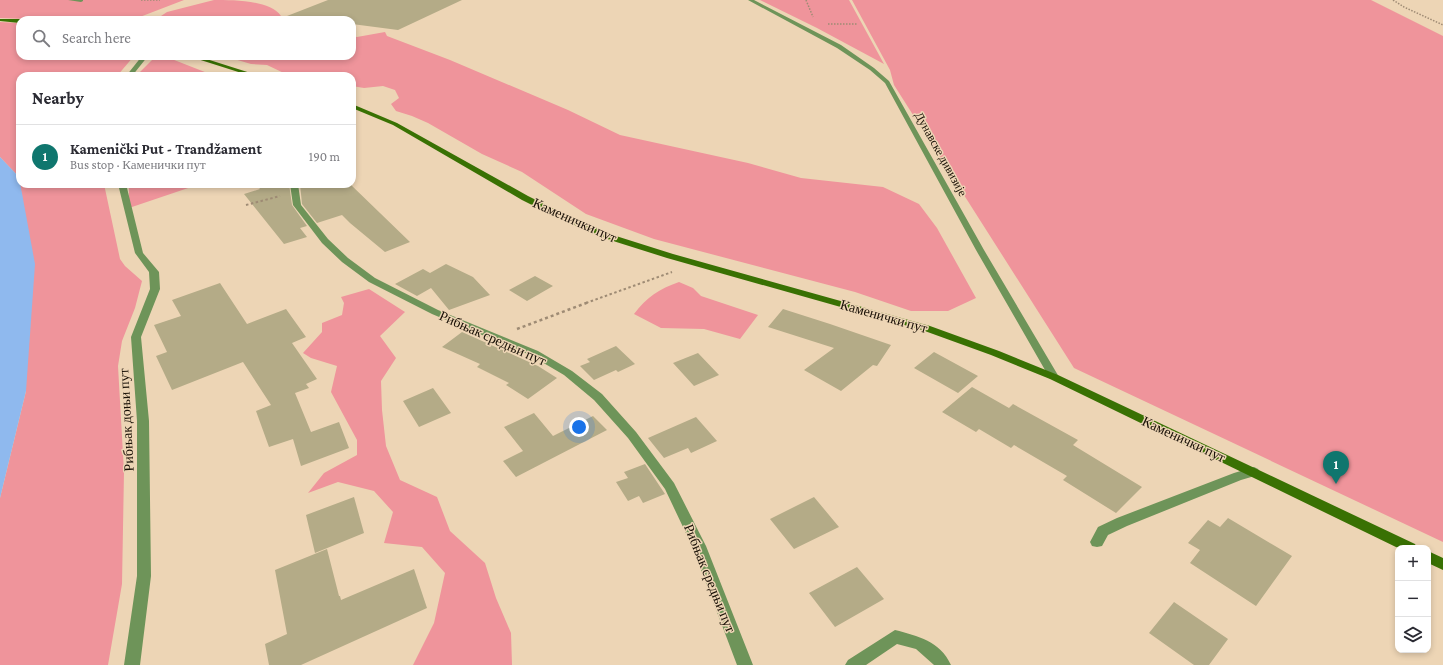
<!DOCTYPE html>
<html lang="en">
<head>
<meta charset="utf-8">
<style>
  :root { --surface:#fff; --page:#f2f2f3; --text:#2b2b33; --muted:#7c7c81; --line:#e1e1e2; --accent:#0f766e }
  body { margin:0; font-family:"Crimson Pro",serif; background:var(--page); color:var(--text) }
  .controls { position:absolute; right:12px; bottom:12px; display:grid; overflow:hidden; border-radius:8px; box-shadow:0 2px 6px #0003 }
  .controls button { width:36px; height:36px; display:grid; place-items:center; padding:0; border:0; border-bottom:1px solid var(--line); background:var(--surface); color:var(--text); font:20px sans-serif }
  .you { position:absolute; left:579px; top:427px; width:14px; height:14px; margin:-10px; border:3px solid #fff; border-radius:50%; background:#1a73e8; box-shadow:0 0 0 6px #1a73e833 }
  .badge { display:grid; place-items:center; width:26px; height:26px; border-radius:50%; background:var(--accent); color:#fff; font-size:13px; font-weight:700 }
  .pin { position:absolute; translate:-50% -33px; filter:drop-shadow(0 1px 2px #0008) }
  .pin::after { content:''; position:absolute; top:21px; width:14px; height:12px; background:inherit; clip-path:polygon(0 0,100% 0,50% 100%) }
  .list { margin:0; padding:0; list-style:none }
  h2 { display:flex; justify-content:space-between; align-items:center; height:52px; margin:0; padding:0 16px; font-size:17px }
  h2 small { font-size:13px; font-weight:400; color:var(--muted) }
  .list li { display:grid; grid-template-columns:26px 1fr auto; gap:12px; align-items:center; box-sizing:border-box; height:64px; padding:0 16px; border-top:1px solid var(--line) }
  .list b { display:block; font-size:15px; white-space:nowrap }
  .list p { margin:0; font-size:13px; white-space:nowrap; color:var(--muted) }
  .list em { font-size:13px; font-style:normal; color:var(--muted) }
  .icon { flex:none; width:22px; height:22px; fill:none; stroke:currentColor; stroke-width:2; stroke-linecap:round; stroke-linejoin:round }
  .map { position:relative; flex:none; width:1443px; height:665px; overflow:hidden }
  .search { position:absolute; background:var(--surface); box-shadow:0 2px 6px #0003; left:16px; top:16px; width:340px; height:44px; display:flex; align-items:center; gap:10px; box-sizing:border-box; padding:0 14px; border-radius:12px; color:var(--muted); font-size:15px }
  .panel { position:absolute; background:var(--surface); box-shadow:0 2px 6px #0003; left:16px; top:72px; width:340px; height:116px; border-radius:12px }
  .map>svg:first-child { display:block }
  .green { fill:#ef949b }
  .water { fill:#8fb9ee }
  .building { fill:#b4ab87 }
  .lines { fill:none; stroke-linecap:round; stroke-linejoin:round }
  .path-far2 { stroke:#9e8b74; stroke-width:1.5; stroke-dasharray:1.5 1.5; stroke-linecap:butt }
  .path-far1 { stroke:#9e8b74; stroke-width:2; stroke-dasharray:2.5 2.5; stroke-linecap:butt }
  .path { stroke:#9e8b74; stroke-width:2.5; stroke-dasharray:3 3; stroke-linecap:butt }
  .service { fill:#6e9459; fill-rule:evenodd }
  .minor { fill:#6e9459; fill-rule:evenodd }
  .tertiary { fill:#6e9459; fill-rule:evenodd }
  .secondary { fill:#397103; fill-rule:evenodd }
  .labels { text-anchor:middle; stroke-width:3; stroke-linejoin:round; paint-order:stroke }
  .far-street-label { font-size:12px; fill:#191006; stroke:#edd5b5 }
  .street-label { font-size:14px; fill:#191006; stroke:#edd5b5 }
</style>
</head>
<body>
<div class="map">
<svg width="1443" height="665" viewBox="0 0 1443 665">
  <rect width="100%" height="100%" fill="#edd5b5"/>
  <!-- green -->
  <path class="green" d="M0,0h184l-52,20h-79l-53,-2z
    M214,0c19,0 56,0 67,16l22,4h-148l12,-8z
    M760,0h89l35,64 -67,-36z
    M852,0h519l72,36v506l-369,-174 -180,-283 -4,-15z
    M0,22l20,1v33h114l-17,20h-97v108h84l16,75 5,7 17,15 -7,27 -13,33 -4,25 6,106 -2,112 -14,81h-108v-167l26,-107 -7,-214 -19,-20z
    M385,32l2,4 63,24 118,50 52,25 128,28 53,15 82,9 36,17 18,24 39,70 -28,13h-37l-56,-19 -201,-53 -68,-25 -64,-42 -40,-18 -54,-31 -16,-7 -16,-5 -5,-7 8,-6 -4,-8 -12,-4 -19,2 -12,-2v-10l-64,-1 -21,-10 -16,-1 -27,-8h128v-20l5,1z
    M156,56h8l51,20h-79z
    M129,184h71l-71,24z
    M679,282l14,6 8,8 57,19 -18,24 -36,-10 -43,-1 -27,-14c13,-17 25,-25 45,-32z
    M369,289l36,23 -25,24 16,22 -15,23 1,29 4,36 14,34 37,17 13,34 35,32 11,35 15,35 1,32h-99l21,-42 11,-50 -23,-26 -38,-4 9,-31 -19,-21 -36,-9 -30,11 16,-20 33,-18v-15l-26,-48 6,-26 -26,-8 -8,-5 19,-21v-9l20,-8 2,-12 -3,-6z"/>
  <!-- water -->
  <path class="water" d="M0,157l19,20 16,87 -9,127 -26,107z"/>
  <!-- building -->
  <path class="building" d="M328,0h134l-64,30 -46,-6v-4h-32l-33,-4z
    M256,184h33l3,21 15,21 -7,2 7,9 -23,7 -40,-50 16,-5z
    M300,184h50l60,58 -25,10 -35,-29 -8,-8 -25,8 -15,-19z
    M446,264l27,13 17,18 -41,15 -18,-22 -14,8 -22,-12 28,-15 7,4z
    M535,276l18,10 -26,15 -18,-11z
    M220,283l27,41 39,-15 20,28 -14,6 25,36 -11,5 3,4 -14,5 16,39 28,-10 10,26 -48,18 -8,-27 -24,8 -13,-36 15,-6 -28,-43 -71,28 -16,-34 11,-4 -13,-27 27,-9 -9,-16z
    M783,309l47,15 61,21 -14,21 -4,-1 -32,26 -37,-21 30,-22 -66,-21z
    M462,332l76,34 19,12 -29,21 -22,-14 3,-2 -32,-16 3,-3 -38,-17z
    M616,346l19,18 -17,8 -2,-2 -22,10 -14,-14 10,-4 -3,-3z
    M934,352l44,24 -20,17 -44,-25z
    M698,353l21,22 -25,11 -21,-23z
    M972,387l37,21 4,-4 65,36 -5,5 69,42 -26,26 -53,-33 4,-4 -53,-31 -3,3 -32,-19 -3,3 -34,-20z
    M433,388l18,25 -32,14 -16,-26z
    M534,413l19,23 40,-20 14,14 -91,47 -13,-16 20,-10 -19,-24z
    M696,417l21,24 -26,12 -3,-5 -24,10 -16,-20z
    M645,464l20,30 -22,9 -4,-7 -11,5 -12,-19 12,-4 -4,-6z
    M354,497l10,36 -49,20 -9,-38z
    M814,497l25,30 -45,22 -24,-30z
    M1228,518l64,38 -36,50 -66,-43 10,-13 -12,-7 20,-23 12,7z
    M327,549l12,47h1l1,4 73,-31 13,39 -126,57h-32l-4,-21 22,-10 -12,-64z
    M857,567l27,32 -49,28 -26,-34z
    M1174,602l54,37 -19,26h-15l-45,-32z"/>
  <g class="lines">
    <!-- path-far2 -->
    <path class="path-far2" d="M141,0h19
      M806,0l7,17
      M1393,0l11,7 39,18
      M828,24h29"/>
    <!-- path-far1 -->
    <path class="path-far1" d="M246,205l34,-9
      M586,303l86,-31"/>
    <!-- path -->
    <path class="path" d="M517,329l72,-27"/>
    <!-- service -->
    <path class="service" d="M68,0h15v1l-2,1z
      M1254,467l4,2 2,3 -2,3 -17,5 -114,46 -19,9 -6,11 -5,1 -5,-1 -2,-4 8,-15 19,-9 117,-45z"/>
    <!-- minor -->
    <path class="minor" d="M142,56h6l-16,20h-6z
      M118,184h8l17,69 16,19 1,17 -19,48 8,84 2,155 -11,89h-16l13,-89v-155l-6,-84 19,-48 -1,-17 -14,-19z
      M290,184h8l3,21 27,34 20,19 27,20 63,32 100,41 34,20 30,23 34,38 38,51 32,63 47,119h-16l-45,-119 -27,-57 -37,-51 -34,-38 -30,-25 -34,-20 -98,-41 -63,-32 -27,-20 -20,-19 -29,-38z
      M895,630c23,6 45,11 56,35h-17l-18,-16 -19,-5 -31,21h-21l3,-5z"/>
    <!-- tertiary -->
    <path class="tertiary" d="M748,0h6l87,45 33,23 15,13 95,169 75,127 -1,2h-8l-1,-2 -73,-127 -91,-167 -15,-13 -33,-22z"/>
    <!-- secondary -->
    <path class="secondary" d="M0,19h20l2,1h-2v3l-20,-2z
      M188,56h9l63,20h-9z
      M352,104l45,19 131,73 36,18 52,22 57,18 257,72 69,25 59,24 357,169 2,4h-19l-348,-169 -59,-24 -69,-25 -255,-72 -57,-18 -52,-22 -36,-18 -129,-75 -41,-17z
      M1428,551l15,7v12l-15,-7z"/>
  </g>
  <g class="labels">
    <!-- far-street labels -->
    <g class="far-street-label">
      <text transform="translate(941 154) rotate(61)" y="4">Дунавске дивизије</text>
    </g>
    <!-- street labels -->
    <g class="street-label">
      <text transform="translate(575 220) rotate(24)" y="5">Каменички пут</text>
      <text transform="translate(884 316) rotate(16)" y="5">Каменички пут</text>
      <text transform="translate(493 338) rotate(24)" y="5">Рибњак средњи пут</text>
      <text transform="translate(126 420) rotate(-93)" y="5">Рибњак доњи пут</text>
      <text transform="translate(1184 439) rotate(25)" y="5">Каменички пут</text>
      <text transform="translate(710 578) rotate(68)" y="5">Рибњак средњи пут</text>
    </g>
  </g>
</svg>
<div class="controls">
<button>+</button>
<button>−</button>
<button><svg class="icon" aria-label="layers" viewBox="0 0 24 24"><path d="M12 4l9 5-9 5-9-5zM3 14l9 5 9-5"/></svg></button>
</div>
<div class="you"></div>
<div class="pin badge" style="left:1336px;top:484px">1</div>
<div class="search"><svg class="icon" aria-label="search" viewBox="0 0 24 24"><circle cx="10" cy="10" r="6"/><path d="M15 15l6 6"/></svg>Search here</div>
<section class="panel">
<h2>Nearby<small></small></h2>
<ul class="list">
<li><span class="badge">1</span><div><b>Kamenički Put - Trandžament</b><p>Bus stop · Каменички пут</p></div><em>190 m</em></li>
</ul>
</section>
</div>
</body>
</html>
